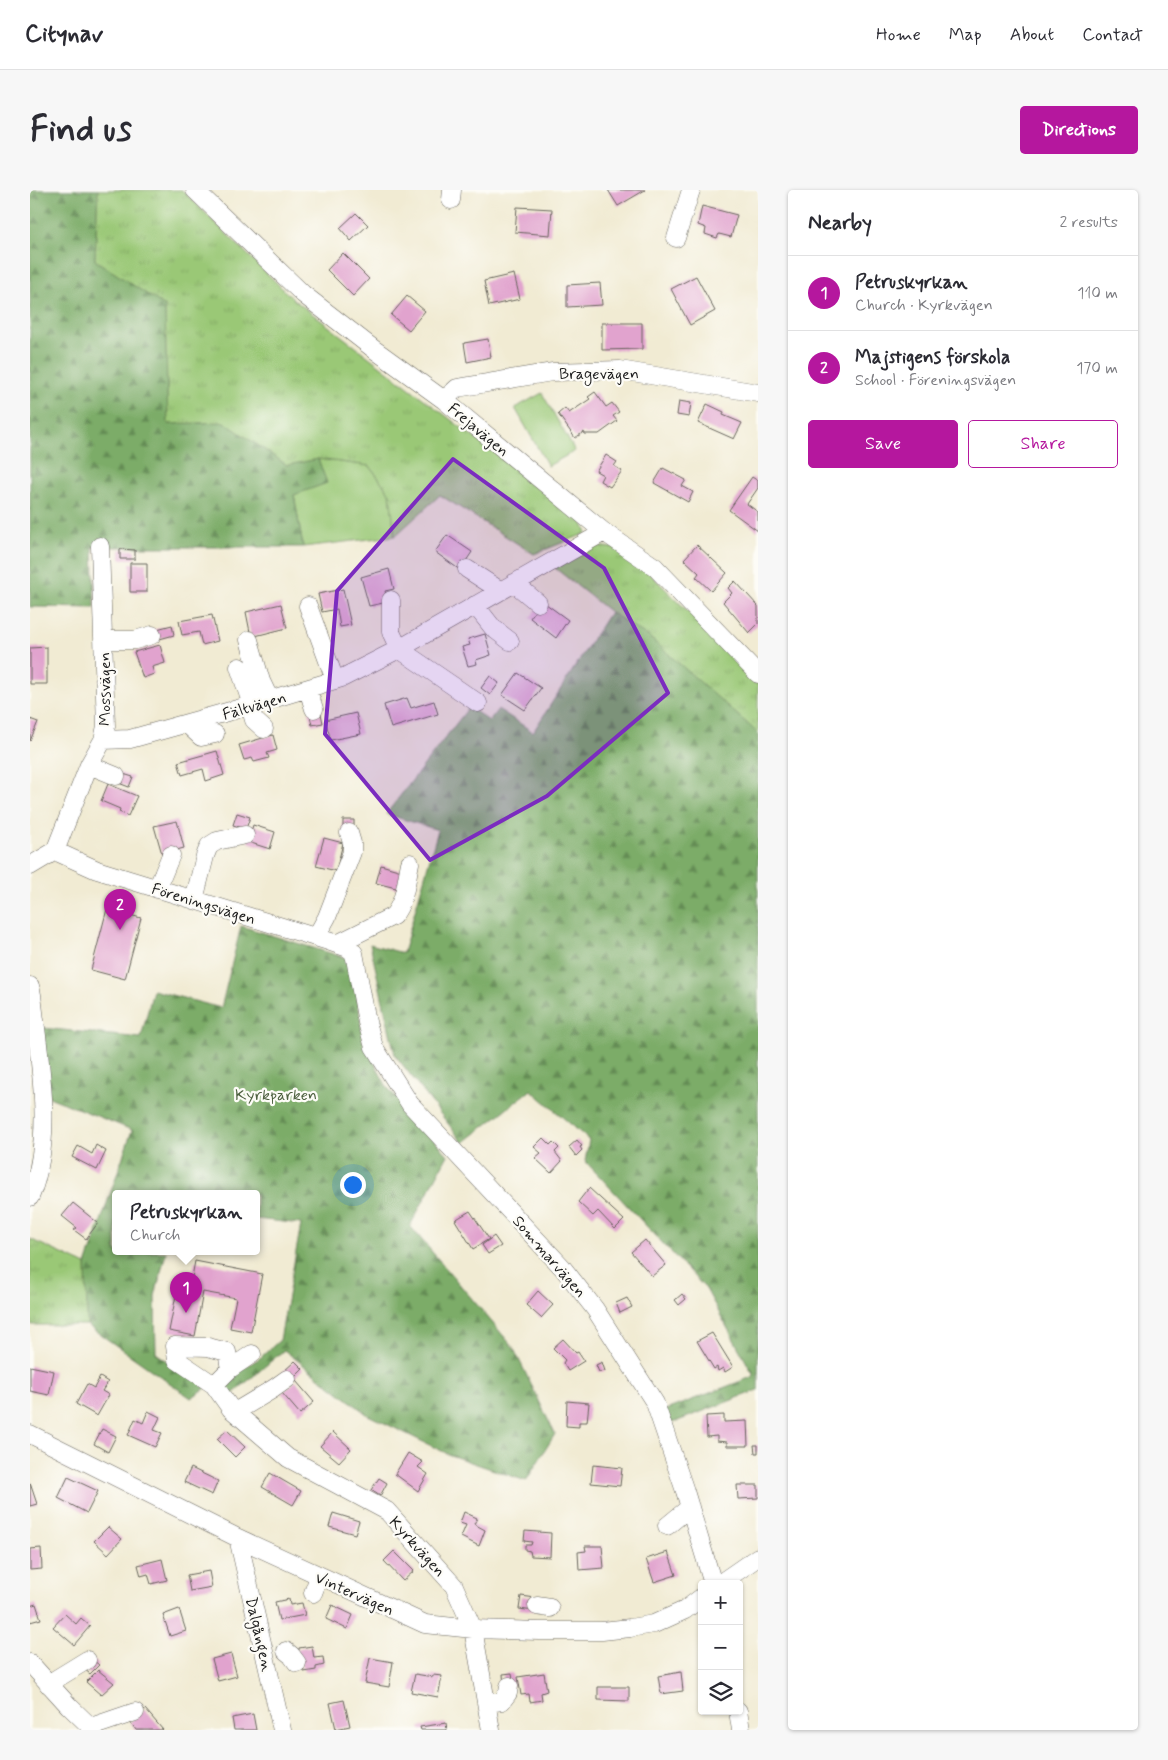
<!DOCTYPE html>
<html lang="en">
<head>
<meta charset="utf-8">
<style>
  :root { --surface:#fff; --page:#f7f7f7; --text:#2b2b33; --muted:#7c7c81; --line:#e1e1e2; --accent:#b5179e }
  body { margin:0; font-family:Mynerve,sans-serif; background:var(--page); color:var(--text) }
  .controls { position:absolute; right:15px; bottom:15px; display:grid; overflow:hidden; border-radius:5px; box-shadow:0 1px 4px #0004 }
  .controls button { width:45px; height:45px; display:grid; place-items:center; padding:0; border:0; border-bottom:1px solid var(--line); background:var(--surface); color:var(--text); font:25px sans-serif }
  .you { position:absolute; left:322px; top:994px; width:18px; height:18px; margin:-12px; border:4px solid #fff; border-radius:50%; background:#1a73e8; box-shadow:0 0 0 8px #1a73e833 }
  .badge { display:grid; place-items:center; width:32px; height:32px; border-radius:50%; background:var(--accent); color:#fff; font-size:16px; font-weight:700 }
  .pin { position:absolute; translate:-50% -41px; filter:drop-shadow(0 1px 2px #0008) }
  .pin::after { content:''; position:absolute; top:26px; width:18px; height:15px; background:inherit; clip-path:polygon(0 0,100% 0,50% 100%) }
  .popup { position:absolute; left:82px; top:1000px; width:148px; height:65px; box-sizing:border-box; display:grid; place-content:center; border-radius:5px; background:var(--surface); filter:drop-shadow(0 1px 4px #0005); font-size:16px; white-space:nowrap; color:var(--muted) }
  .popup b { font-size:19px; color:var(--text) }
  .popup::after { content:''; position:absolute; left:50%; top:100%; margin-left:-10px; border:10px solid transparent; border-top-color:var(--surface) }
  .list { margin:0; padding:0; list-style:none }
  h2 { display:flex; justify-content:space-between; align-items:center; height:65px; margin:0; padding:0 20px; font-size:21px }
  h2 small { font-size:16px; font-weight:400; color:var(--muted) }
  .list li { display:grid; grid-template-columns:32px 1fr auto; gap:15px; align-items:center; box-sizing:border-box; height:75px; padding:0 20px; border-top:1px solid var(--line) }
  .list b { display:block; font-size:19px; white-space:nowrap }
  .list p { margin:0; font-size:16px; white-space:nowrap; color:var(--muted) }
  .list em { font-size:16px; font-style:normal; color:var(--muted) }
  .actions { display:flex; gap:10px; padding:15px 20px }
  .actions a { flex:1; padding:11px 0; border:1px solid var(--accent); border-radius:5px; text-align:center; font-size:18px; color:var(--accent) }
  .actions .main { background:var(--accent); color:#fff }
  .icon { flex:none; width:28px; height:28px; fill:none; stroke:currentColor; stroke-width:2; stroke-linecap:round; stroke-linejoin:round }
  .map { position:relative; flex:none; width:728px; height:1540px; overflow:hidden; border-radius:5px }
  header { display:flex; align-items:center; gap:30px; box-sizing:border-box; height:70px; padding:0 25px; background:var(--surface); border-bottom:1px solid var(--line) }
  header strong { font-size:24px }
  nav { display:flex; gap:28px; margin-inline-start:auto; font-size:18px }
  .intro { display:flex; align-items:center; justify-content:space-between; box-sizing:border-box; height:120px; padding:0 30px }
  h1 { margin:0; font-size:35px }
  .button { padding:12px 22px; border-radius:5px; background:var(--accent); color:#fff; font-size:18px; font-weight:700 }
  main { display:flex; gap:30px; padding:0 30px }
  aside { flex:1; background:var(--surface); border-radius:5px; box-shadow:0 1px 4px #0004 }
  .map>svg:first-child { display:block }
  .grass { fill:#9ac876; stroke:#5b7249 }
  .forest { fill:url(#forest-firs); stroke:#4c6442 }
  .park { fill:url(#park-tufts); stroke:#5b7249 }
  .building { fill:#e1a3ce }
  .lines { fill:none; stroke-linecap:round; stroke-linejoin:round }
  .minor-casing { stroke:#67645c; stroke-width:19 }
  .minor { stroke:#fff; stroke-width:18 }
  .marked { fill:#7b2cbf; fill-opacity:0.2; stroke:#7b2cbf; stroke-width:4; stroke-linejoin:round }
  .labels { text-anchor:middle; stroke-width:4.5; stroke-linejoin:round; paint-order:stroke }
  .street-label { font-size:16px; fill:#1c1c1c; stroke:#fdfcf7 }
  .park-label { font-size:16px; fill:#4e6140; stroke:#fdfcf7 }
</style>
</head>
<body>
<header>
<strong>Citynav</strong>
<nav><a>Home</a><a>Map</a><a>About</a><a>Contact</a></nav>
</header>
<div class="intro"><h1>Find us</h1><a class="button">Directions</a></div>
<main>
<div class="map">
<svg width="728" height="1540" viewBox="0 0 728 1540">
  <defs>
    <pattern id="forest-firs" width="22" height="20" patternUnits="userSpaceOnUse" patternTransform="scale(1.25)"><rect width="22" height="20" fill="#7bac67"/><path d="M5 1l3.5 6h-7zM16 11l3.5 6h-7z" fill="#648b54"/></pattern>
    <pattern id="park-tufts" width="24" height="20" patternUnits="userSpaceOnUse" patternTransform="scale(1.25)"><rect width="24" height="20" fill="#9ac876"/><path d="M3 7l-1-3M5 7V3M7 7l1-3M15 17l-1-3M17 17v-4M19 17l1-3" fill="none" stroke="#84ab66"/></pattern>
  </defs>
  <rect width="100%" height="100%" fill="#fdfcf7"/>
  <filter id="ink" filterUnits="userSpaceOnUse"><feTurbulence type="fractalNoise" baseFrequency=".02" numOctaves="2"/><feDisplacementMap in="SourceGraphic" scale="10" xChannelSelector="R" yChannelSelector="G"/><feConvolveMatrix kernelMatrix="1 2 1 2 8 2 1 2 1" color-interpolation-filters="sRGB"/></filter>
  <filter id="wash" filterUnits="userSpaceOnUse"><feTurbulence type="fractalNoise" baseFrequency=".0096" numOctaves="4" result="noise"/><feDisplacementMap in="SourceGraphic" scale="20" xChannelSelector="R" yChannelSelector="G"/><feGaussianBlur stdDeviation="1.12" result="paint"/><feColorMatrix in="noise" values="0 0 0 0 0 0 0 0 0 0 0 0 0 0 0 0 0 1.4 0 .05"/><feComposite in="paint" operator="in"/></filter>
  <g filter="url(#wash)">
    <rect width="100%" height="100%" fill="#f1ebd3"/>
    <!-- grass -->
    <path class="grass" d="M512,203l33,58 -27,15 -33,-58z
      M288,269l52,7 20,28 5,42 -92,11 -9,-53 32,-11z"/>
    <!-- forest -->
    <path class="forest" d="M0,0h68l-3,70 70,46 3,118 56,-2 63,43 31,-6 9,24 -33,12 9,52h-210l2,61 -65,-1z
      M580,422l38,24 110,97v657l-88,34 -7,-13 91,-35 -48,-87 -121,-128 4,-21 -58,-50 -68,53 -68,-88 -25,-111 33,9 35,-123 -52,-16 83,-107 20,14 9,-12 35,23z
      M211,736l112,34 10,81 24,46 61,68 -38,71 103,121 42,87 -29,47 -76,-26 -82,-40 -84,-65 -56,48 -5,-13 6,-8 31,-19 20,-18 21,-116 -45,-5v-25h-140v58h50l-11,44 1,57 50,35 -15,10 -104,-73 -1,-60 46,-135 -83,-33 -6,-69 98,10 12,-48 68,18z"/>
    <!-- park -->
    <path class="park" d="M68,0h84l111,109 288,220 6,14 -53,21 -94,-59 -45,41 -5,-42 -20,-28 -52,-7 -31,6 -63,-43 -56,2 -3,-118 -70,-46z
      M567,356l23,3 28,23 110,108v53l-110,-97 -38,-24 -55,-44z
      M0,1049l56,26 1,60h-57z"/>
    <g id="blocks">
      <!-- building -->
      <path class="building" d="M578,0h37l-27,16z
        M672,16l35,9 -6,22 -12,-3 -2,4 -12,-4 1,-6 -8,-3z
        M487,17l35,2 -2,26 -35,-3z
        M326,23l12,12 -17,16 -11,-13z
        M313,63l26,26 -16,17 -26,-26z
        M484,84l6,25 -31,7 -5,-25z
        M666,86l19,35 -25,14 -19,-36z
        M570,93l2,22 -35,2v-22z
        M377,106l18,15 -16,19 -18,-15z
        M572,133h40v26l-40,1z
        M458,149l3,18 -24,5 -3,-19z
        M565,202l11,15 6,-4 7,9 -6,4 4,5 -18,13h-14l-1,-2 -9,6 -17,-24 7,-6 4,5 21,-14 -2,-2z
        M649,211l12,2 -2,14 -12,-2z
        M677,214l17,8 -1,3 19,8 -8,16 -36,-16z
        M576,265l11,7 -3,4 8,5 -12,16 -10,-6 3,-6 -7,-4z
        M633,278l23,12 -4,6 11,6 -5,10 -34,-19z
        M722,287l6,4v7l-11,16 11,8v19l-29,-21z
        M417,345l25,17 -12,18 -25,-18z
        M667,355l30,28 -16,18 -15,-14 3,-4 -15,-14z
        M90,359l15,1v9h-15z
        M100,373h17v29h-17z
        M359,379l5,20 -9,2 3,11 -19,4 -8,-29z
        M705,391l23,25v18l-9,9 -26,-31 9,-9 -4,-5z
        M313,399l8,36 -11,2 -3,-18 -15,3 -4,-18z
        M512,411l26,19 -12,18 -26,-20z
        M251,414l6,24 -36,9 -5,-25z
        M182,425l6,26 -16,4 -3,-13 -17,3 -3,-14z
        M142,435l2,10 -18,5 -3,-10z
        M455,444l6,21 -15,5 1,4 -9,2 -6,-19 8,-2 -2,-6z
        M130,455l5,18 -13,4 2,7 -11,4 -9,-26z
        M17,457v37h-17v-36z
        M488,483l23,15 -16,22 -23,-15z
        M460,486l9,7 -9,12 -9,-7z
        M377,508l4,10 23,-7 4,13 -47,14 -7,-23z
        M290,519l3,14 -11,2 -3,-13z
        M326,523l5,21 -30,6 -6,-20z
        M0,529l8,3 -8,19z
        M243,545l4,15 -10,3 2,5 -15,4 -2,-4 -8,2 -5,-15z
        M187,561l7,24 -18,6 -3,-12 -21,6 -4,-13z
        M90,583l13,4 -4,10 -13,-5z
        M78,594l29,12 -9,20 -9,-4 1,-3 -19,-8z
        M207,623l13,4 -4,12 -13,-4z
        M313,630h11v12l-11,1z
        M147,631l7,27 -22,6 -8,-28z
        M223,635l22,7 -5,17 -22,-7z
        M294,648l19,5 -7,28 -20,-5z
        M351,675l24,7 -5,17 -24,-6z
        M77,719l34,9 -16,61 -34,-9z
        M513,948l7,7 3,-3 6,6 -4,4 7,9 -11,12 -16,-15 6,-5 -7,-6z
        M547,950l5,6 -2,1 2,3 -6,6 -7,-9z
        M66,955l10,6 -9,19 -25,-13 6,-11 14,8z
        M559,998l35,32 -9,9 -17,-18 -5,5 -15,-14z
        M43,1013l25,20 -12,16 -12,-9 3,-2 -15,-12z
        M440,1021l19,28 -16,10 -18,-29z
        M464,1046l7,10 -13,8 -6,-9z
        M615,1050l21,25 -14,11 -21,-24z
        M165,1071l67,13 -11,58 -21,-4 6,-30 -33,-6 -8,44 -26,-5 8,-41 12,3z
        M508,1101l15,14 -12,13 -15,-13z
        M652,1104l4,5 -7,6 -4,-5z
        M597,1108l5,9 -12,6 -4,-10z
        M682,1143l21,34 -8,5 -2,-4 -5,3 -1,-4 -3,2 -17,-28z
        M533,1149l13,14 2,-1 6,9 -16,10 -5,-8 2,-3 -12,-12z
        M265,1171l8,8 -12,12 -8,-9z
        M572,1172l3,9 -6,1 -3,-7z
        M0,1176l24,5 -5,24 -19,-4z
        M70,1187l8,5 -6,9 7,4 -12,21 -21,-12 11,-20 7,4z
        M266,1191l18,21 -14,12 -18,-21z
        M537,1211l22,2 -2,19h-8v5l-13,-1z
        M118,1221l12,6 -6,13 8,3 -7,14 -27,-12 7,-16 8,4z
        M694,1225v7l23,-1 1,25h-21v-4l-10,-1v-5l-10,1 -1,-21z
        M72,1239l14,7 -8,16 -14,-8z
        M197,1240l18,17 -10,10 -18,-18z
        M303,1242l18,17 -12,13 -19,-16z
        M724,1255h4v8h-3z
        M378,1263l15,9 -5,5 10,7 -10,17 -23,-17z
        M563,1275l29,3 -2,18 -29,-3z
        M161,1278l27,13 -6,14 -28,-13z
        M240,1283l31,18 -8,14 -31,-18z
        M38,1287l30,14 -11,22 -29,-15z
        M349,1288l8,5 -7,13 -9,-6z
        M0,1293l7,21 -7,2z
        M707,1295h21v13l-20,1z
        M434,1322l13,6 -3,6 11,6 -6,16 -18,-9 5,-12 -6,-2z
        M303,1323l26,8 -4,13 -26,-7z
        M78,1337l14,12 -14,15 -14,-13z
        M495,1341l26,2 -1,24 -19,-1 -1,-5 -5,-1v-5h6l1,-3 -8,-1z
        M555,1356h17l2,22 -25,2 -1,-18 8,-1z
        M11,1358l1,21 -12,1v-21z
        M364,1361l20,20 -11,10 -19,-20z
        M638,1362l8,23 -22,7 -8,-23z
        M132,1369l5,21 -16,4 -3,-10 -7,2 -3,-11z
        M179,1381l3,16 -22,4 -3,-16z
        M491,1406l15,2 -2,13 -15,-2z
        M259,1409l1,6 12,-2 3,12 -26,5 -4,-18z
        M6,1414l5,15 -11,3v-16z
        M302,1415l21,10 -6,14 -21,-10z
        M149,1419l7,22 -16,5 -7,-21z
        M35,1424l11,10 5,-6 9,8 -16,19 -21,-18z
        M282,1456l2,12 9,-1 1,8 -8,2v3l-12,2 -3,-14 -6,-7 4,-1v-2z
        M201,1464l6,22 -19,5 -6,-22z
        M340,1468l23,4 -4,25 -24,-4z
        M62,1469l7,6 -9,9 -7,-6z
        M68,1480l16,13 -13,12 -15,-13z
        M651,1482l2,19 -22,3 -3,-18z
        M482,1483l2,12 -10,2 -1,-13z
        M514,1483l3,18 -6,2 1,7 -12,2 -1,-8 -8,1 -3,-18z
        M385,1484l18,3v-2l9,1 -4,21 -27,-5z
        M568,1497h31v14l-31,-1z
        M314,1510l6,26 -14,3 -6,-26z
        M115,1519l18,21h-27l-6,-8z
        M223,1524l3,16h-22l-2,-12z
        M416,1533l1,7h-26l-1,-3z"/>
    </g>
  </g>
  <g filter="url(#ink)">
    <use href="#blocks" fill-opacity="0" stroke="#67645c" stroke-width="1"/>
    <g class="lines">
      <!-- minor casing -->
      <g class="minor-casing">
        <path id="minor" d="M165,0l108,104 72,56 69,50 160,132 51,35 103,107
          M421,10l1,-10
          M646,48l15,-48
          M414,210l13,-12 95,-16 68,-2 138,23
          M437,379l34,22
          M484,393l24,20
          M361,410v32l8,17 205,-117
          M445,415l18,23 17,13
          M278,416l27,74
          M73,450h32l17,-5
          M219,450l12,41 9,19
          M209,477l13,38
          M278,499l6,20
          M220,516l4,14 10,9
          M157,534l14,13 14,-3
          M73,550l27,-1 122,-34 90,-27 57,-29 79,54
          M59,575l27,11
          M25,661l42,19 231,71 20,7 6,5 13,69 7,25 36,57 152,163 33,42 60,94 30,88 28,93
          M25,661l34,-86 14,-25 3,-14 -6,-180
          M0,676l25,-15
          M127,699l14,-34
          M164,710l11,-44 4,-10 8,-5 28,-6
          M286,747l11,-20 25,-65v-9l-3,-10
          M307,754l56,-28c12,-14 13,-34 17,-53
          M0,796l2,9c7,65 23,140 -2,202
          M200,1179l22,-15
          M184,1195l-37,-25 -2,-14 33,1 19,5 3,17 -16,16 17,24 57,49 99,53 67,75 19,43 18,101
          M205,1222l38,-23 14,-10
          M0,1244l208,104 187,86 48,5 66,2h63l28,-3 24,-4 31,-14 17,-13
          M637,1336l23,-19
          M208,1348l44,192
          M689,1394l39,-27
          M283,1403l6,-16
          M507,1416l13,2
          M256,1461l5,4 6,8
          M0,1473l39,43 25,24
          M18,1494l39,-24
          M457,1513l15,-2 6,-8 1,-7
          M708,1521l3,19
          M61,1537l44,-15"/>
      </g>
      <!-- minor -->
      <use href="#minor" class="minor"/>
    </g>
  </g>
  <!-- marked area -->
  <path class="marked" d="M423,269l151,109 64,125 -121,103 -117,64 -105,-126 12,-143z"/>
  <g class="labels">
    <!-- street labels -->
    <g class="street-label">
      <text x="569" y="189">Bragevägen</text>
      <text transform="translate(449 239) rotate(40)" y="6">Frejavägen</text>
      <text transform="translate(74 499) rotate(-90)" y="6">Mossvägen</text>
      <text transform="translate(224 515) rotate(-16)" y="6">Fältvägen</text>
      <text transform="translate(174 713) rotate(17)" y="6">Föreningsvägen</text>
      <text transform="translate(520 1066) rotate(49)" y="6">Sommarvägen</text>
      <text transform="translate(388 1356) rotate(48)" y="6">Kyrkvägen</text>
      <text transform="translate(325 1403) rotate(24)" y="6">Vintervägen</text>
      <text transform="translate(230 1444) rotate(77)" y="6">Dalgången</text>
    </g>
    <!-- park labels -->
    <g class="park-label">
      <text x="246" y="910">Kyrkparken</text>
    </g>
  </g>
</svg>
<div class="controls">
<button>+</button>
<button>−</button>
<button><svg class="icon" aria-label="layers" viewBox="0 0 24 24"><path d="M12 4l9 5-9 5-9-5zM3 14l9 5 9-5"/></svg></button>
</div>
<div class="you"></div>
<div class="pin badge" style="left:156px;top:1123px">1</div>
<div class="popup"><b>Petruskyrkan</b>Church</div>
<div class="pin badge" style="left:90px;top:740px">2</div>
</div>
<aside>
<h2>Nearby<small>2 results</small></h2>
<ul class="list">
<li><span class="badge">1</span><div><b>Petruskyrkan</b><p>Church · Kyrkvägen</p></div><em>110 m</em></li>
<li><span class="badge">2</span><div><b>Majstigens förskola</b><p>School · Föreningsvägen</p></div><em>170 m</em></li>
</ul>
<div class="actions"><a class="main">Save</a><a>Share</a></div>
</aside>
</main>
</body>
</html>
